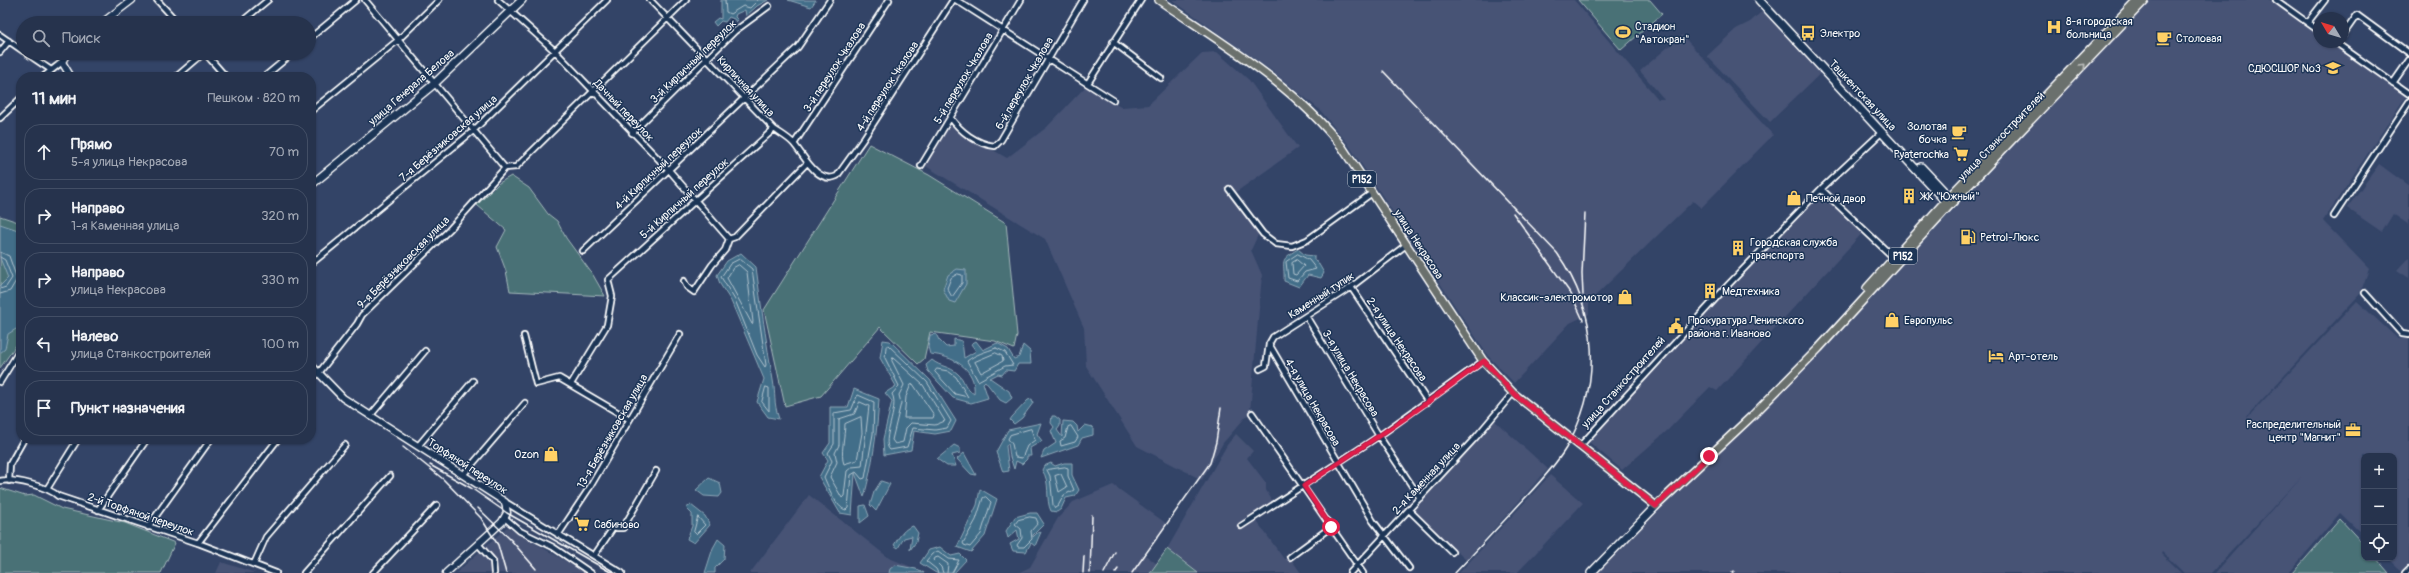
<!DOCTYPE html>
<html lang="ru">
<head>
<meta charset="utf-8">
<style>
  :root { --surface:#26334d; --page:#323f57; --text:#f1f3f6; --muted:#a4aab6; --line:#424e65 }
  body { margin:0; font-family:Pangolin,sans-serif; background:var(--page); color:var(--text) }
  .controls { position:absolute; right:12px; bottom:12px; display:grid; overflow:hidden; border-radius:8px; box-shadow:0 1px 3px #0004 }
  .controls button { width:36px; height:36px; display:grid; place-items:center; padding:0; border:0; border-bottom:1px solid var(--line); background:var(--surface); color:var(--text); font:20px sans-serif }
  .compass { position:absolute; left:2313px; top:12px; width:36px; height:36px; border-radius:50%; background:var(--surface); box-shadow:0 1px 3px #0004; rotate:308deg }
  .stop { position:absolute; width:12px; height:12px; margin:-9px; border:3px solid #e11d48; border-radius:50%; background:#fff }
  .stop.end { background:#e11d48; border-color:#fff; box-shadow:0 1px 4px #0008 }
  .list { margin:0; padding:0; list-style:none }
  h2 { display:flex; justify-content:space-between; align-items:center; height:52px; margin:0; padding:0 16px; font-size:17px }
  h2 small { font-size:13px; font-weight:400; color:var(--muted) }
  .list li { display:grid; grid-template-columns:26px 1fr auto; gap:12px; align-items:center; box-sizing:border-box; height:56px; margin:0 8px 8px; padding:0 8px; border:1px solid var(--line); border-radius:16px }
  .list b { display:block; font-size:15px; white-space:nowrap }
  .list p { margin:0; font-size:13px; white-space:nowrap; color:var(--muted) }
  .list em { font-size:13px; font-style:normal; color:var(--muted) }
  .icon { flex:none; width:22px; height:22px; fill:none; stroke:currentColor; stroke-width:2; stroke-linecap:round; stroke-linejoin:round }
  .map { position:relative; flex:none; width:2409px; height:573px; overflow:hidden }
  .search { position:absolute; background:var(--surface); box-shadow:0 1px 3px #0004; left:16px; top:16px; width:300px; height:44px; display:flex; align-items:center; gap:10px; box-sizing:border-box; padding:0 14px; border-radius:22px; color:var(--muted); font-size:15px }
  .panel { position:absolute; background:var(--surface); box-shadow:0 1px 3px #0004; left:16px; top:72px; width:300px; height:372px; border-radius:16px }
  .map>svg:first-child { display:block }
  .built { fill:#465275 }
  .green { fill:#487176; stroke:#a4b8ba }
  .water { fill:#426e89; stroke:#8ea8b8 }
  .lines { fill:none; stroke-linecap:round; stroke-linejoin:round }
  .shore { stroke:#b3c5d0; stroke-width:1 }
  .minor-casing { stroke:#fff; stroke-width:8 }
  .tertiary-casing { stroke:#fff; stroke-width:9 }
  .secondary-casing { stroke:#fff; stroke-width:10 }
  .primary-casing { stroke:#fff; stroke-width:10 }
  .minor { stroke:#1d3557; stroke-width:4.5 }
  .tertiary { stroke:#1d3557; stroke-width:6 }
  .secondary { stroke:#1d3557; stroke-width:7 }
  .primary { stroke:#6b706d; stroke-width:7 }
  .rail { stroke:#fff; stroke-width:1.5 }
  .oneway { stroke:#bcbfbd }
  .route { stroke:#e11d48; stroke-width:5 }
  .labels { text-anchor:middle; stroke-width:3; stroke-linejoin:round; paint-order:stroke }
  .shield { fill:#1d3557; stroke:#bbc2cd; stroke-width:1 }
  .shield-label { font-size:10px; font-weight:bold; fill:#fff }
  .poi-label { font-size:11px; fill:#fff; stroke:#1d3557; text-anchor:start }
  .street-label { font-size:11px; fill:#fff; stroke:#1d3557 }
</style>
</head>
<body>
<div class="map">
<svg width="2409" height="573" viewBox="0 0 2409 573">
  <rect width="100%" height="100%" fill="#334467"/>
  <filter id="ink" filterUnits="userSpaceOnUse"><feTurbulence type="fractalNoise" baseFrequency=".025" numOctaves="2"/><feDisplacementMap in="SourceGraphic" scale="8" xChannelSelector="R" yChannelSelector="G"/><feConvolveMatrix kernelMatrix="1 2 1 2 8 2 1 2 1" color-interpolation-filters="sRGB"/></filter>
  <g filter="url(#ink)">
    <!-- built -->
    <path class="built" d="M1172,0h402l84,99h6l-24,-28 42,-36 91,100 -72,73 -8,-7 -104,101v12l-19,9 -56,60 -26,-27 -140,-212 -28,-34 -48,-39z
      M2151,0h125l43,30v12h16l73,51 -85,128 46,48 -9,25 -114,123 1,1 110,-117 41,38 11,-1v226l-7,8 -15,-14h7v-102h-30v80l-24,-23 -51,60h-74l87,-97 -91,97h-27l-22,-21 -1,2 20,19h-586l52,-56 112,-101z
      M1767,7l58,62 -55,53 -63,-66 29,-27 14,-7z
      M1217,52l32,28 49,68 -66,47 27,38 -8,17 11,25 -12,137 -27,31 -21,37 -65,-34 -51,-80 -2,-38 -39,-89 -121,-74 23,-41 60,34 40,-31 40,-42 35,22 26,-2 54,-52z
      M2379,164l30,22v39l-16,-11 -11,18 -35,-24z
      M1824,187l43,41 -150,163 -7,-4 -42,43 -46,40 -33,-28 179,-198z
      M2409,257v21l-12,-8z
      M1494,420l54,49 -82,91 -54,-49z
      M1236,434l17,17 -6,7 19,25v7l7,12 -20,14 31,43h7l10,14h-103l-31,-24 60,-104z
      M1550,475l33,28 -66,70h-58z
      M1113,485l54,39 -23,30 13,10 -7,9h-132l12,-6 28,-49 15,-16z
      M809,495l80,63 38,15h-177z
      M507,527l79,46h-130z
      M221,562l35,11h-40z"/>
    <!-- green -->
    <path class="green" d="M1578,0h72l12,14 -41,36z
      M869,144l60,31 77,48 11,112 -3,14 -19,-8 -65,-9 -6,27 -6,5 -38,-37 -59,69 -36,10 -21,-96z
      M511,176l18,12 19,26 9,7 9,17 27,37 12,21 -95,-5 -4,-20 -9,-24 9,-17 -29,-25 22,-22z
      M0,216l21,7v115l-21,30z
      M0,488l25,8 9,-1 28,14 63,14 50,20 -14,30h-161z
      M2340,519l24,26v13h12l13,15h-96z
      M1167,549l31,24h-48z"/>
    <!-- water -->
    <path class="water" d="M721,0h47l-11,6 -11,10 -1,-6 -9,4 -1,3 3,3 -2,2 -2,-3 -5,-2 -4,5 -4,-1 -5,5 -3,-4 5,-4 3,1z
      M788,0h28l-5,7z
      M0,224l21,7v95l-13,8 -3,15 -5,4v-67l8,-8 -8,-20z
      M1298,249l7,6 9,1v4l3,1 7,12 -3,5 -13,-3 -9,12 -15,-6c1,-21 -6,-20 14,-32z
      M741,253l15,14c5,38 10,75 17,113 3,16 0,21 6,39l-11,-2 -11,-15 7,-23 -33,-78 -11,-17 -3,-9 10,-14z
      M957,269l9,1v14l-11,19 -6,-2 -6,-12 5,-14z
      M936,334l3,6 7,7 8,-1v-7l8,2 2,17 12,-7 -5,-7 5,-3 7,9 14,-7 11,6 6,10 5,-2 4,-12 7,6 1,13h-13l-4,7 -8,-1 -4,5 -4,-1 -8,4 19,13 3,7 -6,5 -6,-3 -15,-19 -2,2 5,15 -17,5 -18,-5 -25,-27 -2,-6 6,-5c8,7 18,6 26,14 8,7 4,12 16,20 3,-26 -22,-38 -44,-40l-2,-7 2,-12z
      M883,340l7,1 40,39 26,41 -5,10 -16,3 -21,-3 -3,19 -27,5 -1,-16 9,-38 -7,-8 11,-7 -16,-28z
      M854,389l25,10c-2,34 -6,65 -15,98l-9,-24 -3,42 -12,-2 -21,-36 9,-17 -5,-7 7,-10v-36h18z
      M1032,399l1,4 -11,15 -8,6 -4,-4 2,-3 16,-17z
      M1052,416h3l5,4v6l-3,4 5,7 1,-16 10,1 4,4 1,6 7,-7 8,2v8l-11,3 -4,7 -37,13 3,-7 12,-8 -5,-12 3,-4 -3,-4z
      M1041,423l-4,11 5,7 -12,7 1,8h-4v3l-5,5 -6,-3 -2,8 -4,-12 -2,-14 -2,3 3,25 -6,1 -7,-20 12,-22z
      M954,445l6,3v5l-8,2 4,11h-9l-10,-7z
      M964,453l12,22 -5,-1 -14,-15z
      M1051,463l4,3 9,-3h8v12l7,15 -4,6 -9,2 -5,11 -4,3 -6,-1c-6,-12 0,-29 -9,-41l2,-4z
      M709,478l11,5 2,10 -3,4 -15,-1 -8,-6z
      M881,481l9,3 -14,27 -6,-6 4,-13z
      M980,489l17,10 -12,37 -14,16 -14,-5 20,-42z
      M691,505l14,11 5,9 -16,18 -7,-4 5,-13v-12l-6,-6z
      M865,505l4,11 -9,7v-17z
      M1030,513h7l7,11 -11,11v2l4,-4 4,-1 -6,14 -4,-3 -5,9 -13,-1 -3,-7 9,-5 -2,-9 -9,8 -2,-7 9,-14z
      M913,526l5,7 -2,9 -6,8 2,-14 -8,2 -6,10 -4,-3c5,-8 10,-17 19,-19z
      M718,539l7,6 -1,14 -9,9v5h-10l8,-25z
      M940,547l11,9 9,-2 6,6 -12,13h-18l-16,-10 9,-13z
      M895,565l21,4 8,4h-35l1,-4z"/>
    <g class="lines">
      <!-- shore -->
      <path class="shore" d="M725,0l1,12 4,2 13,-8 7,2 8,-8
        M0,252l9,4 8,23 -7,12 -10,3
        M1298,254l11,6 7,9 -11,3 -8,9 -9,-3 -2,-16z
        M0,257l5,3 7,18 -6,9 -6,2
        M740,259l12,10 14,96 -1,2 -8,-12 -22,-55 -14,-23 9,-13z
        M1297,260l7,6 -8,9 -3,-1 -1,-11z
        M739,265l8,7 6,50 -1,2 -25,-46 6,-10z
        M958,274l4,1v8l-10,14 -5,-9 4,-10z
        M888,345l39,37 24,39 -4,7 -12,2 -22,-2 -6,19 -17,3c-10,-9 10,-42 2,-56l7,-8 -14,-28 1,-11z
        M996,348l9,4 8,13 -8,1 -27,15 -11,-20c9,-7 18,-9 29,-13z
        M996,353l6,3 1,5 -22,12 -6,-11z
        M893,358l30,27 22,36 -10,4 -24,-2 -5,5 -3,14 -8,2 -3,-4 9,-37 -2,-8 5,-10 -12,-24z
        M937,369l11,2 8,6 12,20 -13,-3 -20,-22z
        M911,385l2,-1 21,31 -1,3h-29l2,-21z
        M766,387l3,1v23l-7,-9z
        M858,395l16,7 -1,32 -8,44 -3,1 -6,-7 -5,3 -3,33 -2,2c-10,-2 -18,-24 -22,-33l8,-16 -4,-8 6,-9v-31l17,-3z
        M860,402l9,4 -7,60 -10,1 -5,4 -3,25 -2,2 -12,-21 7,-15 -2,-9 4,-8v-26l15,-5z
        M861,417l1,16 -5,27 -13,4c-4,-9 1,-29 1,-40z
        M1071,426l7,11 -3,5 -14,4 -1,-5 5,-3 3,-11z
        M1031,429l4,11 -8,6 -5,12 -7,-1 -3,-13 -4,-5 2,-4z
        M1065,467l3,1v8l6,14 -10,5 -6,11 -3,2 -2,-3 -3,-29 -3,-6z
        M1061,474l6,13 -8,5 -4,-16z
        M986,497l5,5 -10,32 -11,13 -6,-2 -1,-2 13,-23 7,-22z
        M698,517l7,8 -9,9 -2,-2z
        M1030,517l6,1 2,5 -7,8 1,8 -8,8h-6l-1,-2 5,-7 -1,-9 -6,-5 3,-4z
        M938,573l-2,-4 -10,-8 6,-7 6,-3 11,8 10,1 -7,13
        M943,573l-2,-6 -7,-7 1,-2 3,-1 10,7 -1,9"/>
      <!-- minor casing -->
      <g class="minor-casing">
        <path id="minor" d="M157,0l21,23
          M365,0l140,168
          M498,0l58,52 113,118 60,69
          M650,0l124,129c7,5 15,9 20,15 10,12 24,41 43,32l25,-35 91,-141
          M956,0l157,100
          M2276,0l43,31
          M2308,22l17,-22
          M240,23l28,-23
          M0,35l23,16
          M2343,35l14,-20 52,38
          M309,39l47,-39
          M1113,42l48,36
          M2335,42l74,52
          M0,52l9,-11
          M26,53l25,17
          M205,53l21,24
          M43,77l19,-15
          M176,77l28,-24
          M264,77l29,-24
          M1088,83l53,-83
          M2393,83l16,-23
          M311,111l86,-70 42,-41
          M950,117c10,14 26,27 45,29l6,-6 82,-140
          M0,118l21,-20
          M632,133l103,-102 34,-25
          M794,144l95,-144
          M921,166l100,-166
          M505,168l11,-1 170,-167
          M1229,189l34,45 13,10 16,2 15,-6 65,-47
          M1821,189l73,69
          M2334,216l75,-114
          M583,251l215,-204 32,-47
          M311,264l162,-133 134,-131
          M684,281l3,6 7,5 18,-27 13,-15 4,-11 6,-2 72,-74
          M1351,287l77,115
          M2365,293l37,41 7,1
          M1306,316l73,120 41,62
          M524,336l12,48 23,-6 70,41
          M1269,344l104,177 36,47
          M1260,369l6,-3 3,-22 4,-7 78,-50 55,-42
          M318,374l39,-50 5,-9 87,-85 56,-62
          M0,382l21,-34
          M571,384l36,-59 5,-29 -4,-16 166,-151
          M1252,413l111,160
          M370,416l55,-65
          M1581,445l148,-161 92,-95 61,-57
          M418,446l55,-65
          M463,475l62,-72
          M0,481c14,-3 48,6 58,15l140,47 78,30
          M9,481l1,-17 14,-25
          M47,489l31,-50
          M505,502l117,71
          M98,510l49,-71
          M1409,510l43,42
          M505,518l15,13 33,16 38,26
          M1241,526l138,-90 104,-75
          M148,527l63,-88
          M558,535l32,-48 90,-153
          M198,543l80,-104
          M478,544l15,17 1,12
          M594,556l19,-28h10l33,-57
          M1290,557l41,-30
          M254,564l12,-27 79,-92
          M304,573l86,-97
          M373,573l64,-68
          M1350,573l126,-136 37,-44
          M2405,573l4,-4"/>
      </g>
      <!-- tertiary casing -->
      <g class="tertiary-casing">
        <path id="tertiary" d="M102,23l30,-23
          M67,53l-5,9 9,15
          M311,365l32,33 162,104 2,11 -5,9 -56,51"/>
      </g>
      <!-- secondary casing -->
      <g class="secondary-casing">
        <path id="secondary" d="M1759,0l190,205
          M1921,167l32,34
          M311,185l123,-101 88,-84
          M1591,573l65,-67"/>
      </g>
      <!-- primary casing -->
      <g class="primary-casing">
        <path id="primary" d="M1159,0c64,44 135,85 183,147l141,214 30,32 143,113 97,-91 66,-67 131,-143 195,-205
          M1867,288l82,-91 188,-197"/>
      </g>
      <!-- minor -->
      <use href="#minor" class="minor"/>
      <!-- tertiary -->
      <use href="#tertiary" class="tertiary"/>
      <!-- secondary -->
      <use href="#secondary" class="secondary"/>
      <!-- primary -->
      <use href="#primary" class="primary"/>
      <!-- rail -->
      <path class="rail" d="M1383,71l174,182c42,60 46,131 9,195 -11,18 -26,34 -40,49 -24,26 -47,51 -71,76
        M1513,213l58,81 12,26
        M1583,295l-1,-21 3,-61
        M403,447l40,32 38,39 17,27 8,28
        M430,465l41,23 36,25 105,60
        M478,508l33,32 25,29
        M1083,573l1,-17
        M1090,573l2,-58
        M1104,573l11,-21
        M1115,573l3,-4
        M1132,573l78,-110 6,-21 5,-34
        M1732,573l2,-2"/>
    </g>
    <!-- one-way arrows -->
    <defs><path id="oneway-chevron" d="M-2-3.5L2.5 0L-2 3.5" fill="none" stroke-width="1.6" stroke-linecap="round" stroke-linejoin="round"/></defs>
    <use class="oneway" href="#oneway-chevron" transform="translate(2083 66) rotate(-46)"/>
  </g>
  <g class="lines" filter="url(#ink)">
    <!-- route -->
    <path class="route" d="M1331,527l-27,-41 103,-69 77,-56 29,32 143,113 53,-50"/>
  </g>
  <!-- icons -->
  <defs>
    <g id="hospital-bare" transform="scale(1.2)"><path d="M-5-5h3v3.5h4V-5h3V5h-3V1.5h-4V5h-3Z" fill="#ffd166" stroke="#1d3557" stroke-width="2.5" paint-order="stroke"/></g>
    <g id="stadium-bare" transform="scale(1.2)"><path d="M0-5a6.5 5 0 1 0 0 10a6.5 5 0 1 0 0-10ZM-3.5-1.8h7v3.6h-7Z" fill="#ffd166" stroke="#1d3557" stroke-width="2.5" paint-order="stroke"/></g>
    <g id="bus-bare" transform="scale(1.2)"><path d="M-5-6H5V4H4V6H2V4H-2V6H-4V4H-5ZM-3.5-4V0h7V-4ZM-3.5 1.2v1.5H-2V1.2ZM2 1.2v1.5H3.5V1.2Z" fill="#ffd166" stroke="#1d3557" stroke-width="2.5" paint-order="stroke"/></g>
    <g id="cafe-bare" transform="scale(1.2)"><path d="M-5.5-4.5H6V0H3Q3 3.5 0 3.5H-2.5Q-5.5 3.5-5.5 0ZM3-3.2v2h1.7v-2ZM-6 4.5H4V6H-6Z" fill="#ffd166" stroke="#1d3557" stroke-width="2.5" paint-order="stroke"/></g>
    <g id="university-bare" transform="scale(1.2)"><path d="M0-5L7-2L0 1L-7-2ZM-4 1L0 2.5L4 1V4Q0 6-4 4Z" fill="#ffd166" stroke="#1d3557" stroke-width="2.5" paint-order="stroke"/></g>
    <g id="supermarket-bare" transform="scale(1.2)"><path d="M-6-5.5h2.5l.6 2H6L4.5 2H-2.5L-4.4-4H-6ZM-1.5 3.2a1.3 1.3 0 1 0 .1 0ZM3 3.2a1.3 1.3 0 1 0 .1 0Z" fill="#ffd166" stroke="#1d3557" stroke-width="2.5" paint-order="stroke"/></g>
    <g id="building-bare" transform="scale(1.2)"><path d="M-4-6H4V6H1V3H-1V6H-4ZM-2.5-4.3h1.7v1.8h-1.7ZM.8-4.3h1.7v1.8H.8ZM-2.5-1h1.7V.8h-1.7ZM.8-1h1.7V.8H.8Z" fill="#ffd166" stroke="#1d3557" stroke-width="2.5" paint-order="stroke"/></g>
    <g id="shop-bare" transform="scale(1.2)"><path d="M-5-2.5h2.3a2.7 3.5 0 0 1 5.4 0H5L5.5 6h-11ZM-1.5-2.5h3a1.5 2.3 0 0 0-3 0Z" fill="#ffd166" stroke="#1d3557" stroke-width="2.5" paint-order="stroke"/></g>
    <g id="fuel-bare" transform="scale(1.2)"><path d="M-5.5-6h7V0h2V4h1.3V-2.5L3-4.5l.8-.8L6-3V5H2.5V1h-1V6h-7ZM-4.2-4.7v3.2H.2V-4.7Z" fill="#ffd166" stroke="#1d3557" stroke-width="2.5" paint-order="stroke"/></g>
    <g id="civic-bare" transform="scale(1.2)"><path d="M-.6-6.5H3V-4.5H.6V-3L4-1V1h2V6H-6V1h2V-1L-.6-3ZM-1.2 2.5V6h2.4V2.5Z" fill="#ffd166" stroke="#1d3557" stroke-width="2.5" paint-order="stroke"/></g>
    <g id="hotel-bare" transform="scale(1.2)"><path d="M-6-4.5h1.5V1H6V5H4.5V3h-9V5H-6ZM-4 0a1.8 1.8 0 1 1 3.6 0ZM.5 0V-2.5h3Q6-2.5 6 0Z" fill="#ffd166" stroke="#1d3557" stroke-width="2.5" paint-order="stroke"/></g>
    <g id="office-bare" transform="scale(1.2)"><path d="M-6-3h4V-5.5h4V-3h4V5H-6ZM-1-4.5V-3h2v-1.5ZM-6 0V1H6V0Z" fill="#ffd166" stroke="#1d3557" stroke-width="2.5" paint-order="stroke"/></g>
  </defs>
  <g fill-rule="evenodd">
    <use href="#hospital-bare" x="2054" y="27"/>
    <use href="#stadium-bare" x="1623" y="32"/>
    <use href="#bus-bare" x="1808" y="33"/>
    <use href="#cafe-bare" x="2164" y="38"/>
    <use href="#university-bare" x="2333" y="68"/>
    <use href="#cafe-bare" x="1959" y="132"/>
    <use href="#supermarket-bare" x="1961" y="154"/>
    <use href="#building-bare" x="1909" y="196"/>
    <use href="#shop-bare" x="1794" y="198"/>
    <use href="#fuel-bare" x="1968" y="237"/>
    <use href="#building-bare" x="1738" y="248"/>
    <use href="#building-bare" x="1710" y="291"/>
    <use href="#shop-bare" x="1625" y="297"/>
    <use href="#shop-bare" x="1892" y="320"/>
    <use href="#civic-bare" x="1676" y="326"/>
    <use href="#hotel-bare" x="1996" y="356"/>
    <use href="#office-bare" x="2353" y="430"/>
    <use href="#shop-bare" x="551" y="454"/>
    <use href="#supermarket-bare" x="582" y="524"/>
  </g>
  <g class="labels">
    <!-- shield labels -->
    <g class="shield">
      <rect x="1348" y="171" width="28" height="16" rx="3"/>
      <rect x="1889" y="248" width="28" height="16" rx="3"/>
    </g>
    <g class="shield-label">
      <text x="1362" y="183">Р152</text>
      <text x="1903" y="260">Р152</text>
    </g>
    <!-- poi labels -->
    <g class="poi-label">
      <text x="2066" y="25">8-я городская<tspan x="2066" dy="13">больница</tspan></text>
      <text x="1635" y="30">Стадион<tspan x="1635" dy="13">"Автокран"</tspan></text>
      <text x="1820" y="37">Электро</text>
      <text x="2176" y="42">Столовая</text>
      <text x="2321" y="72" text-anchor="end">СДЮСШОР №3</text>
      <text x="1947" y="130" text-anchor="end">Золотая<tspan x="1947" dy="13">бочка</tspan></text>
      <text x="1949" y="158" text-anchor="end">Pyaterochka</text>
      <text x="1921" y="200">ЖК "Южный"</text>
      <text x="1806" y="202">Печной двор</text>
      <text x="1980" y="241">Petrol-Люкс</text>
      <text x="1750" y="246">Городская служба<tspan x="1750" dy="13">транспорта</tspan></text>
      <text x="1722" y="295">Медтехника</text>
      <text x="1613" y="301" text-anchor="end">Классик-электромотор</text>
      <text x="1688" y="324">Прокуратура Ленинского<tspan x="1688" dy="13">района г. Иваново</tspan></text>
      <text x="1904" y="324">Европульс</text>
      <text x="2008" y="360">Арт-отель</text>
      <text x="2341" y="428" text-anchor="end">Распределительный<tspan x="2341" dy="13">центр "Магнит"</tspan></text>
      <text x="539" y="458" text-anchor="end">Ozon</text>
      <text x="594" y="528">Сабиново</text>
    </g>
    <!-- street labels -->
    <g class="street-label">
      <text transform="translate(693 61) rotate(-44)" y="4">3-й Кирпичный переулок</text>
      <text transform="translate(834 67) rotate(-57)" y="4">3-й переулок Чкалова</text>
      <text transform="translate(963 78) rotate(-59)" y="4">5-й переулок Чкалова</text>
      <text transform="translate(1024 83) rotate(-60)" y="4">6-й переулок Чкалова</text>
      <text transform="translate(746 86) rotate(47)" y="4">Кирпичная улица</text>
      <text transform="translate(887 86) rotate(-57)" y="4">4-й переулок Чкалова</text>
      <text transform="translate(411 87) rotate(-41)" y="4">улица Генерала Белова</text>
      <text transform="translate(1863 95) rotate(47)" y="4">Ташкентская улица</text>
      <text transform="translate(624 110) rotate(46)" y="4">Дачный переулок</text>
      <text transform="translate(2001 136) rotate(-46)" y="4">улица Станкостроителей</text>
      <text transform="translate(448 138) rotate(-41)" y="4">7-я Берёзниковская улица</text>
      <text transform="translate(658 168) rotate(-43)" y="4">4-й Кирпичный переулок</text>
      <text transform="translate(684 198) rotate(-42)" y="4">5-й Кирпичный переулок</text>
      <text transform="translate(1419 244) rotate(57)" y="4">улица Некрасова</text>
      <text transform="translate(403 262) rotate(-45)" y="4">9-я Берёзниковская улица</text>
      <text transform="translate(1321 295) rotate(-33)" y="4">Каменный тупик</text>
      <text transform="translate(1397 339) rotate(56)" y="4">2-я улица Некрасова</text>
      <text transform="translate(1351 373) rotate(59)" y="4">3-я улица Некрасова</text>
      <text transform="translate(1623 382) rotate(-48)" y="4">улица Станкостроителей</text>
      <text transform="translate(1313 402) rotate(60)" y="4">4-я улица Некрасова</text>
      <text transform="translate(612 431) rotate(-60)" y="4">13-я Берёзниковская улица</text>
      <text transform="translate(468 466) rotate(33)" y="4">Торфяной переулок</text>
      <text transform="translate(1426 478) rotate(-47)" y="4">2-я Каменная улица</text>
      <text transform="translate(141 514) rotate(19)" y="4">2-й Торфяной переулок</text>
    </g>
  </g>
</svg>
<div class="controls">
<button>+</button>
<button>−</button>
<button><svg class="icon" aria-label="locate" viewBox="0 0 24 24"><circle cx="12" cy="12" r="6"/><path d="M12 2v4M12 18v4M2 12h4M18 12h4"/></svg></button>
</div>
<svg class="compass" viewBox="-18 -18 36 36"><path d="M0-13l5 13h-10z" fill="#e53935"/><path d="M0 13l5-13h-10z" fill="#a4aab6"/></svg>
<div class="stop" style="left:1331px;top:527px"></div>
<div class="stop end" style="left:1709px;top:456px"></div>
<div class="search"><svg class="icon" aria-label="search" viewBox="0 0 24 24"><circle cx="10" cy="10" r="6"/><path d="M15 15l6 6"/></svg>Поиск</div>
<section class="panel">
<h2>11 мин<small>Пешком · 820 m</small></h2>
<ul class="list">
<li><svg class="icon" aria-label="ahead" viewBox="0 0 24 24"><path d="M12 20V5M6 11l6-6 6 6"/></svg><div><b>Прямо</b><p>5-я улица Некрасова</p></div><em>70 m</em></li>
<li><svg class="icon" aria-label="right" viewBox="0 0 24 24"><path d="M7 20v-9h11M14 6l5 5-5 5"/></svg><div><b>Направо</b><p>1-я Каменная улица</p></div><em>320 m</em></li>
<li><svg class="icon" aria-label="right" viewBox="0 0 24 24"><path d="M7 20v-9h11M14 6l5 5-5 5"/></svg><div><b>Направо</b><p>улица Некрасова</p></div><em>330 m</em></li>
<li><svg class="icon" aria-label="left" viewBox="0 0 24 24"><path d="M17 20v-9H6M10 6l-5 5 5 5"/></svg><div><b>Налево</b><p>улица Станкостроителей</p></div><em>100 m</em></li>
<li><svg class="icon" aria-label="arrive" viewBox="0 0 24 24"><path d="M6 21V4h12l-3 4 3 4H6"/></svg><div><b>Пункт назначения</b></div></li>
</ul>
</section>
</div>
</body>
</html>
